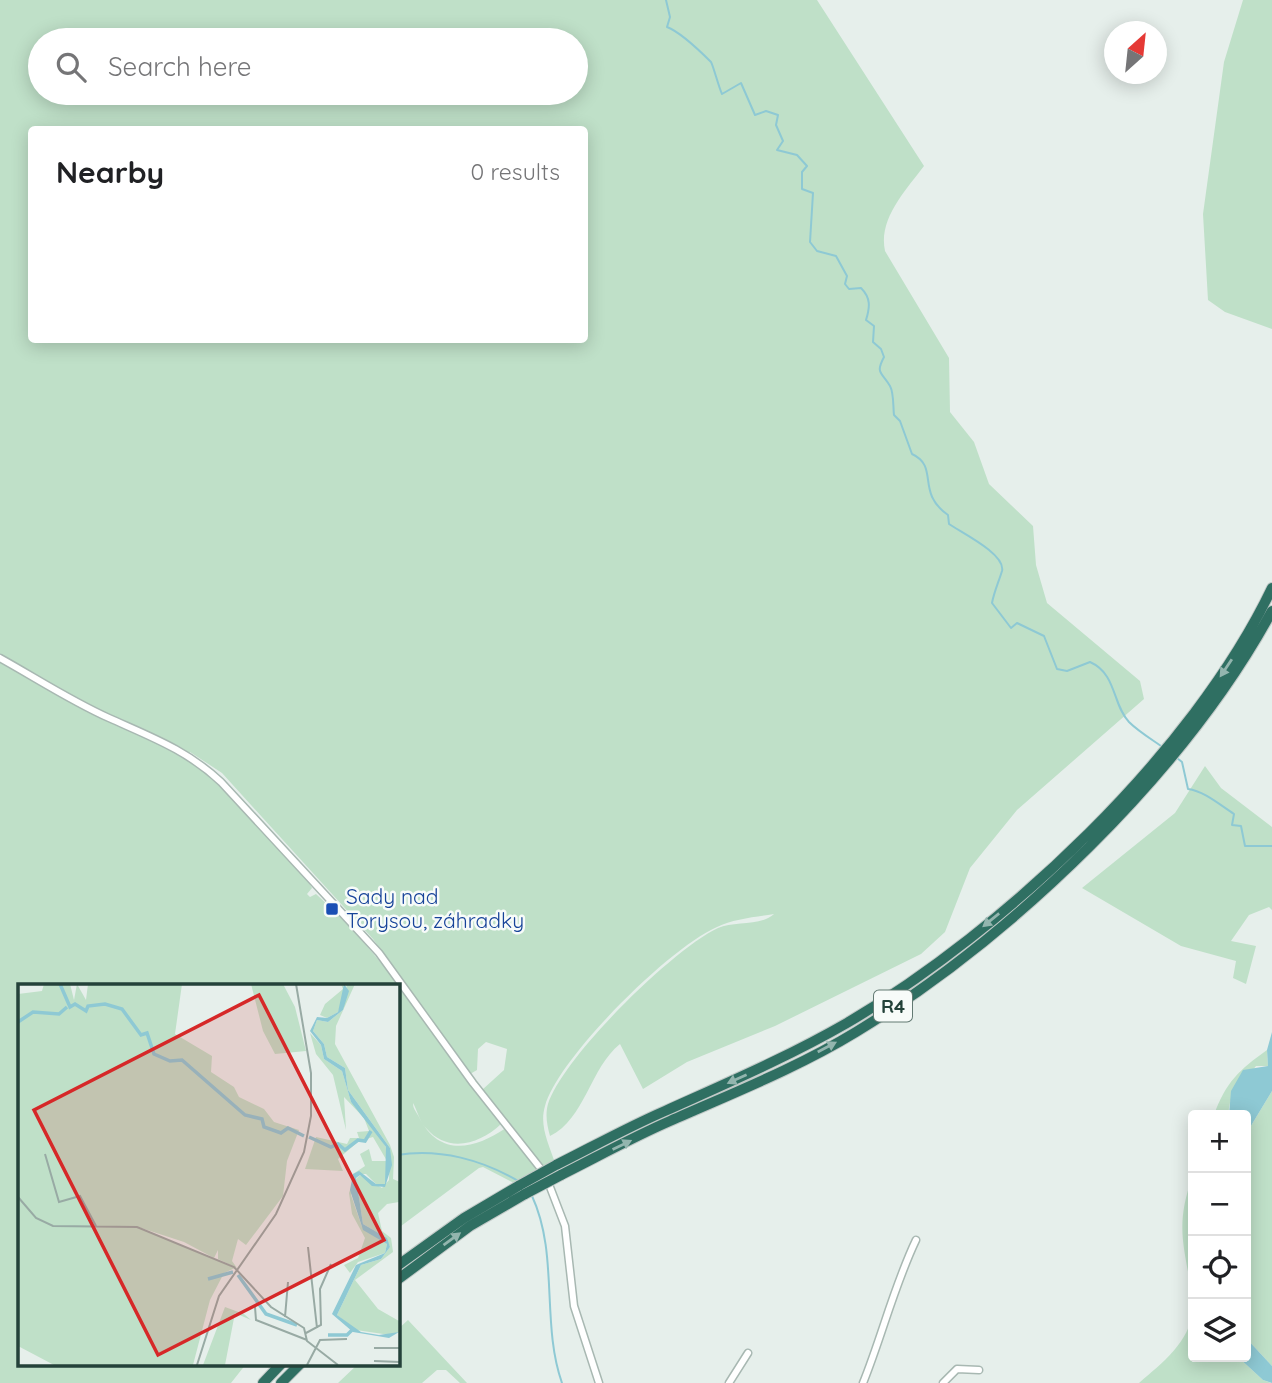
<!DOCTYPE html>
<html lang="en">
<head>
<meta charset="utf-8">
<style>
  :root { --surface:#fff; --page:#f2f2f2; --text:#202124; --muted:#757577; --line:#e0e0e0 }
  body { margin:0; font-family:Quicksand,sans-serif; background:var(--page); color:var(--text) }
  .controls { position:absolute; right:21px; bottom:21px; display:grid; overflow:hidden; border-radius:7px; box-shadow:0 4px 18px #0003 }
  .controls button { width:63px; height:63px; display:grid; place-items:center; padding:0; border:0; border-bottom:2px solid var(--line); background:var(--surface); color:var(--text); font:35px sans-serif }
  .compass { position:absolute; left:1104px; top:21px; width:63px; height:63px; border-radius:50%; background:var(--surface); box-shadow:0 4px 18px #0003; rotate:27deg }
  .list { margin:0; padding:0; list-style:none }
  h2 { display:flex; justify-content:space-between; align-items:center; height:91px; margin:0; padding:0 28px; font-size:30px }
  h2 small { font-size:23px; font-weight:400; color:var(--muted) }
  .icon { flex:none; width:38px; height:38px; fill:none; stroke:currentColor; stroke-width:2; stroke-linecap:round; stroke-linejoin:round }
  .map { position:relative; flex:none; width:1272px; height:1383px; overflow:hidden }
  .search { position:absolute; background:var(--surface); box-shadow:0 4px 18px #0003; left:28px; top:28px; width:560px; height:77px; display:flex; align-items:center; gap:18px; box-sizing:border-box; padding:0 24px; border-radius:38px; color:var(--muted); font-size:26px }
  .panel { position:absolute; background:var(--surface); box-shadow:0 4px 18px #0003; left:28px; top:126px; width:560px; height:217px; border-radius:7px }
  .map>svg:first-child { display:block }
  .green { fill:#bfe0c8; fill-rule:evenodd }
  .water { fill:#8ec9d4 }
  .lines { fill:none; stroke-linecap:round; stroke-linejoin:round }
  .stream { stroke:#8ec9d4; stroke-width:2 }
  .minor-casing { stroke:#a8b8b2; stroke-width:9 }
  .highway-casing { stroke:#c2cac8; stroke-width:12 }
  .minor { stroke:#fff; stroke-width:6 }
  .highway { stroke:#2f6f62; stroke-width:10 }
  .highway-bridge-casing { stroke:#c2cac8; stroke-width:12; stroke-linecap:butt }
  .highway-bridge { stroke:#2f6f62; stroke-width:10 }
  .oneway { fill:#93b5ae }
  .transit-dot { fill:#1a4fb4; stroke:#f7fbf9; stroke-width:2.5 }
  .labels { text-anchor:middle; stroke-width:5; stroke-linejoin:round; paint-order:stroke }
  .shield { fill:#f7fbf9; stroke:#637a73; stroke-width:2 }
  .shield-label { font-size:19px; font-weight:bold; fill:#24423a }
  .transit-label { font-size:21px; fill:#164399; stroke:#f7fbf9; text-anchor:start }
  .inset-river { fill:none; stroke:#8ec9d4; stroke-width:3.5 }
  .inset-road { fill:none; stroke:#98aaa4; stroke-width:2 }
  .view { fill:#d62828; fill-opacity:0.15; stroke:#d62828; stroke-width:3.5 }
  .inset-edge { fill:none; stroke:#24423a; stroke-width:3.5 }
</style>
</head>
<body>
<div class="map">
<svg width="1272" height="1383" viewBox="0 0 1272 1383">
  <rect width="100%" height="100%" fill="#e6efeb"/>
  <!-- green -->
  <path class="green" d="M0,0h817l107,166c-18,24 -46,53 -39,85l64,107 1,54 24,30 15,42 44,42 3,39 11,38 93,78 4,18 -127,111 -47,58 -25,64 -24,22 -146,72 -88,36 -44,27 -23,-45c-30,24 -35,75 -70,92 -3,-11 -5,-21 -2,-32 15,-47 125,-155 170,-176 16,-7 44,-2 56,-14 -18,3 -41,5 -57,13 -47,20 -159,131 -172,179 -6,20 4,38 10,57l-10,5 -63,-78 22,-20 3,-21 -21,-7 -8,7 -1,21 -7,4 -97,-135 -151,-166 -32,-21 -3,5 26,22 94,100 5,9 -5,6 3,3 6,-3c74,66 124,152 185,230 -21,20 -53,30 -75,4 -6,-6 -9,-18 -13,-25 0,6 3,8 6,14 20,40 54,33 87,11l33,43 -23,13 -33,-17 -4,1 -82,61v-243h-378v378h227l-15,19h-231zM40,40h536v53h-536zM32,130h552v210h-552z
    M1243,0h29v329l-47,-17 -17,-12 -5,-86 21,-152z
    M1205,766l16,22 51,39v83l-3,-3 -20,8 -18,26 25,5 -10,38 -13,-6 3,-17 -55,-15 -99,-58 93,-75z
    M1267,1050l1,16h-12c-12,15 -29,29 -27,49h-15c12,-33 25,-45 53,-65z
    M1272,1091v275l-26,-28v-204z
    M1193,1175v128c-7,-55 -20,-73 0,-128z
    M1193,1310v47h45l25,23 8,3h-132c24,-21 50,-40 54,-73z
    M408,1320l59,63h-7l-14,-13h-9l-15,13h-84l20,-19h39v-34z"/>
  <!-- water -->
  <path class="water" d="M1272,1032v59l-26,43v-19h-17l2,-24 12,-21 25,-4 -1,-16z
    M1246,1338l26,28v17l-9,-3 -25,-23h8z"/>
  <g class="lines">
    <!-- stream -->
    <path class="stream" d="M666,0l4,17 -3,10c13,5 34,25 44,35 2,3 8,26 11,32l19,-11 14,32 11,-4 12,4 -2,10 7,16 -6,9 20,5 10,11 -5,6v17l11,4 -3,49 7,9 19,5 11,20 -2,8 4,5 12,-1c10,10 9,19 5,32l8,6 -1,16 8,7 3,8c-9,17 -2,15 6,29 4,7 3,21 4,29l6,6 12,33c28,13 3,38 36,61l1,9c11,8 57,30 53,47 -3,10 -8,21 -10,32l19,25 6,-5 27,13 13,33 10,2 23,-9c27,12 22,42 39,60 9,9 22,17 32,24
      M1177,758l5,4 6,27c16,2 32,16 46,25l-2,11 9,1 4,20h27
      M397,1155c43,-7 86,5 123,27
      M532,1196c27,58 9,128 30,187"/>
    <!-- minor casing -->
    <g class="minor-casing">
      <path id="minor" d="M0,658c36,20 71,43 109,60 42,19 78,32 112,64l158,171 94,130 72,91 20,52 9,80 25,77
        M729,1383l19,-30
        M863,1383c19,-47 31,-97 53,-143
        M943,1383l14,-14 22,1"/>
    </g>
    <!-- highway casing -->
    <g class="highway-casing">
      <path id="highway" d="M556,1165c36,-18 72,-38 109,-54 62,-28 123,-54 182,-88 159,-94 345,-268 425,-435
        M561,1175c36,-18 72,-38 109,-54 63,-28 127,-53 186,-89 157,-96 328,-259 416,-421
        M397,1266l67,-48 56,-33
        M397,1280l73,-54 55,-32
        M263,1383l18,-19
        M281,1383l19,-19"/>
    </g>
    <!-- minor -->
    <use href="#minor" class="minor"/>
    <!-- highway -->
    <use href="#highway" class="highway"/>
    <!-- highway-bridge casing -->
    <g class="highway-bridge-casing">
      <path id="highway-bridge" d="M520,1185l36,-20
        M525,1194l36,-19"/>
    </g>
    <!-- highway-bridge -->
    <use href="#highway-bridge" class="highway-bridge"/>
  </g>
  <!-- one-way arrows -->
  <defs><path id="oneway-solid" d="M-6-.8H1V-3.2L6.5 0L1 3.2V.8H-6Z" transform="scale(1.75)"/></defs>
  <g class="oneway">
    <use href="#oneway-solid" transform="translate(1226 668) rotate(124)"/>
    <use href="#oneway-solid" transform="translate(991 920) rotate(141)"/>
    <use href="#oneway-solid" transform="translate(827 1047) rotate(-28)"/>
    <use href="#oneway-solid" transform="translate(737 1079) rotate(156)"/>
    <use href="#oneway-solid" transform="translate(622 1145) rotate(-26)"/>
    <use href="#oneway-solid" transform="translate(452 1239) rotate(-36)"/>
  </g>
  <!-- markers -->
  <rect class="transit-dot" x="325" y="902" width="14" height="14" rx="3.5"/>
  <g class="labels">
    <!-- shield labels -->
    <rect class="shield" x="874" y="990.5" width="38" height="31" rx="5"/>
    <g class="shield-label">
      <text x="893" y="1013">R4</text>
    </g>
    <!-- transit labels -->
    <g class="transit-label">
      <text x="346" y="904">Sady nad<tspan x="346" dy="24">Torysou, záhradky</tspan></text>
    </g>
  </g>
  <!-- overview -->
  <g transform="translate(18 984)">
    <rect width="382" height="382" fill="#e6efeb"/>
    <path d="M26,0h26l4,16 3,-16 9,16 2,-16h94l-7,50 37,22 -1,16 23,15 5,10 25,12 10,13 25,8 -12,31 -4,35 -37,49 -8,-6 -6,22 5,7 -19,-9v-9l-4,8 -30,-16 -49,-16 100,42 -11,5 -14,27 -17,65h-139l-36,-19v-352l24,-3zM265,0l12,23 11,44 -31,3 -12,-23 -12,-47zM323,0l5,5 -8,23 -11,6 -7,-3 5,-11 18,-15zM329,0h8l-19,42 -1,18 55,101 4,12 -1,22 7,3 -1,20 -12,2 -9,9 4,18 9,7 2,14 -38,28 23,29 21,12v11l-9,3 -34,-5 -19,-15 24,-50 20,-6 9,-12 -5,-10 -22,-13 -7,-45 4,-4 22,13 7,-8 1,-32 -42,-58 -3,-22 -18,-11 -3,-13 -11,-13 4,-11 11,2 15,-12zM292,49l11,12 3,14 18,12 9,31 13,12 22,33 3,15 -4,23 -9,-1 -10,-10h-13l12,-8 -5,-12 9,-5 3,12h15l-14,-24 -14,4 -21,18 5,12 -38,-2 11,-32 31,7 3,-6h9l-2,-6 12,-1 -5,-13 -20,-21 2,33 -13,-55 -17,-21zM335,197l-2,14 11,32 25,17 -2,9 -27,9 -8,11 -6,-8 14,-7 7,-20 -13,-24 -3,-21zM207,323l19,7 7,6 -16,-7 -10,52h-22z" fill="#bfe0c8"/>
    <path d="M326,0l5,7 -6,19 -15,12 -11,-2 -4,11 11,13 3,13 18,11 3,22 42,58 2,17 -7,22 -13,-1 -12,-11 -4,3 7,46 24,14 3,9 -9,12 -20,6 -24,50 24,17 18,3 20,-3 -10,6 -36,-6 -21,-18 24,-49 29,-12 2,-9 -24,-14 -13,-40 3,-16 6,-3 17,13h9l1,-37 -35,-45 -9,-31 -18,-12 -3,-14 -11,-14 7,-14 10,1 11,-6z" fill="#8ec9d4"/>
    <path class="inset-river" d="M42,0l10,23 5,-3 11,7 2,-5 17,-2 17,5 19,26 6,-2 7,21 16,7 12,-1 63,55 17,4 2,8 17,6 7,-5 16,8M0,38l15,-10 26,2 8,-7M291,153l22,10 7,-3 7,6 13,-10 7,1 6,-10M220,291l28,39 31,11M190,295l25,-7M310,351h19l5,-5"/>
    <path class="inset-road" d="M27,170l14,48 21,-6 16,30M0,213l18,21 17,8 84,1 97,40 37,40 33,21 3,13 31,24M290,263l9,81M237,323l1,13 51,20M267,333l3,-35M288,349l15,-8 -1,-36 11,-25M356,364h26M356,377l26,1M179,381l22,-69 57,-82 28,-62 7,-36v-43l-15,-89M289,381l13,-25 27,-1"/>
    <path class="view" d="M241,11l125,245 -226,115 -124,-245z"/>
    <rect width="382" height="382" class="inset-edge"/>
  </g>
</svg>
<div class="controls">
<button>+</button>
<button>−</button>
<button><svg class="icon" aria-label="locate" viewBox="0 0 24 24"><circle cx="12" cy="12" r="6"/><path d="M12 2v4M12 18v4M2 12h4M18 12h4"/></svg></button>
<button><svg class="icon" aria-label="layers" viewBox="0 0 24 24"><path d="M12 4l9 5-9 5-9-5zM3 14l9 5 9-5"/></svg></button>
</div>
<svg class="compass" viewBox="-18 -18 36 36"><path d="M0-13l5 13h-10z" fill="#e53935"/><path d="M0 13l5-13h-10z" fill="#757577"/></svg>
<div class="search"><svg class="icon" aria-label="search" viewBox="0 0 24 24"><circle cx="10" cy="10" r="6"/><path d="M15 15l6 6"/></svg>Search here</div>
<section class="panel">
<h2>Nearby<small>0 results</small></h2>
<ul class="list">
</ul>
</section>
</div>
</body>
</html>
